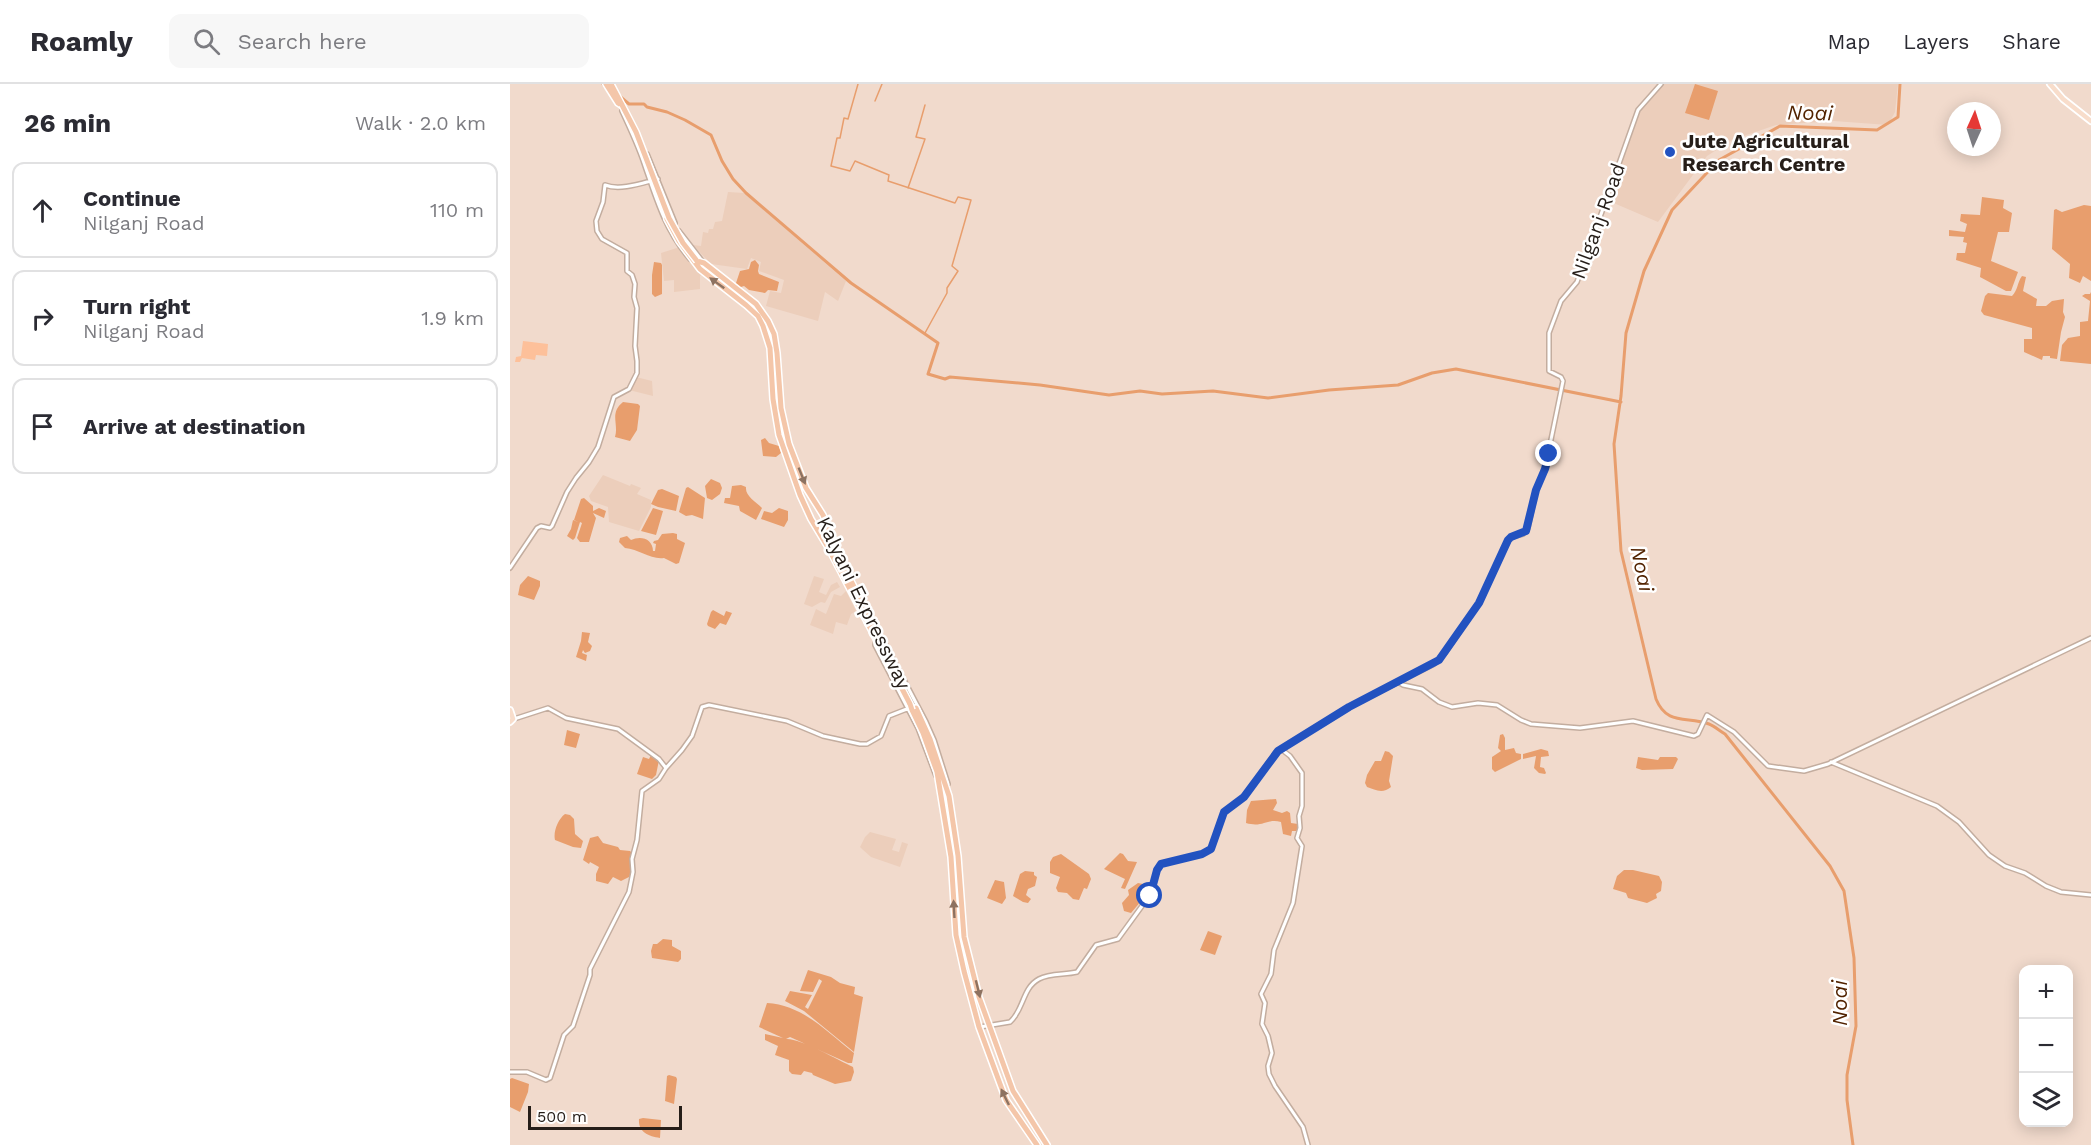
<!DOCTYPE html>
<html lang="en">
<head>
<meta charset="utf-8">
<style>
  :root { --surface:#fff; --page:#f7f7f7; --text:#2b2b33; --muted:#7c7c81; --line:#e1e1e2 }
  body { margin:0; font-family:"Work Sans",sans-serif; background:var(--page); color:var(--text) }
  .controls { position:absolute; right:18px; bottom:18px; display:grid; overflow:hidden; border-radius:12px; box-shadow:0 3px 15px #0003 }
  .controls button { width:54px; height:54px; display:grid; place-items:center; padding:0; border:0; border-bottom:2px solid var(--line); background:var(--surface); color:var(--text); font:30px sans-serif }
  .compass { position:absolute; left:1437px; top:18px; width:54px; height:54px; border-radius:50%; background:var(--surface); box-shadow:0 3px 15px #0003; rotate:3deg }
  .scale { position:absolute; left:18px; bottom:15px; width:154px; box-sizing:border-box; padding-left:6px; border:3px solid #261e19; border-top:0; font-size:16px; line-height:21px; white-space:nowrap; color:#261e19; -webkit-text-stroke:4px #fff; paint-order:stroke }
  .stop { position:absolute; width:18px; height:18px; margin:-14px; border:4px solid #2252c0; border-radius:50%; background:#fff }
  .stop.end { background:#2252c0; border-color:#fff; box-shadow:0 2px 6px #0008 }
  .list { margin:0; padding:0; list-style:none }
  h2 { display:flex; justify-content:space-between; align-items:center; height:78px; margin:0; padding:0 24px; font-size:26px }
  h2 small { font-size:20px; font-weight:400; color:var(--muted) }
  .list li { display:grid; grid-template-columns:39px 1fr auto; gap:18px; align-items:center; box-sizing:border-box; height:96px; margin:0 12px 12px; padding:0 12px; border:2px solid var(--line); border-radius:12px }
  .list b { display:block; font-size:22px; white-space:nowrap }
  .list p { margin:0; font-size:20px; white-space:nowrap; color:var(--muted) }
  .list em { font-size:20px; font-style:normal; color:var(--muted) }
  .icon { flex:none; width:33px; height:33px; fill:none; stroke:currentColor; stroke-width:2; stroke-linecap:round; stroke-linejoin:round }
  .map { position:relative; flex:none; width:1581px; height:1061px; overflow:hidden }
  header { display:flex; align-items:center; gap:36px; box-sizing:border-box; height:84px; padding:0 30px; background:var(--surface); border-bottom:2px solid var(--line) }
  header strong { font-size:28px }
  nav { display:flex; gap:33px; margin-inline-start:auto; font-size:21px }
  .search { width:420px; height:54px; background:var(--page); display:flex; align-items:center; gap:15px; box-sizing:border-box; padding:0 21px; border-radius:12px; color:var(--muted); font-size:22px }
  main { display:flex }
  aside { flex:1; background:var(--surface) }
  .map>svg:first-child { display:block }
  .built { fill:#eccebb }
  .green { fill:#fdc09a }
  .water { fill:#e89e6d }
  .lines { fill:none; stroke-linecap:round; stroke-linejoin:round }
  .stream { stroke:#e89e6d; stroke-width:1.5 }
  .canal { stroke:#e89e6d; stroke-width:3 }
  .minor-casing { stroke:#c3ad9f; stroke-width:6 }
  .major-casing { stroke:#fff; stroke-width:8 }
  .highway-casing { stroke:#fff; stroke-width:8 }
  .minor { stroke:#fff; stroke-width:3 }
  .major { stroke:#f8ddcb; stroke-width:4.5 }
  .highway { stroke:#f4c6a9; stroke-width:5 }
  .highway-bridge-casing { stroke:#fff; stroke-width:8; stroke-linecap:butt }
  .highway-bridge { stroke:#f4c6a9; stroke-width:5 }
  .oneway { fill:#8d7261 }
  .route { stroke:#2252c0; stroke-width:8 }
  .poi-dot { fill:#2252c0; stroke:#fff; stroke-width:2 }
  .labels { text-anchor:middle; stroke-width:5; stroke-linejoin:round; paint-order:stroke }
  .poi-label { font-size:20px; font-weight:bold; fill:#261e19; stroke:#fff; text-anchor:start }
  .street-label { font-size:20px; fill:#261e19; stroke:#fff }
  .water-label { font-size:21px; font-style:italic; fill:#522300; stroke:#fff }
</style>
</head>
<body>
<header>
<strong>Roamly</strong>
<div class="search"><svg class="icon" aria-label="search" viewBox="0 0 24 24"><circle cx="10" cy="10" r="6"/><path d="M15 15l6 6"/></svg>Search here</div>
<nav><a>Map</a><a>Layers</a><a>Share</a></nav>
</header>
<main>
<aside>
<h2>26 min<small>Walk · 2.0 km</small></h2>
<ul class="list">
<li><svg class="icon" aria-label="ahead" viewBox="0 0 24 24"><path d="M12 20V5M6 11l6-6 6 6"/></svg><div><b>Continue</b><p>Nilganj Road</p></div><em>110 m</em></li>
<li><svg class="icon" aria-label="right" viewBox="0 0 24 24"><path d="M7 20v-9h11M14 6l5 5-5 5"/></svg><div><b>Turn right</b><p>Nilganj Road</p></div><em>1.9 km</em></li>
<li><svg class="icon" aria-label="arrive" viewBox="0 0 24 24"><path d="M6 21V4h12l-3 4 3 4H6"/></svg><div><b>Arrive at destination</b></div></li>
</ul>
</aside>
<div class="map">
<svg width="1581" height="1061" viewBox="0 0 1581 1061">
  <rect width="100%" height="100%" fill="#f1dacc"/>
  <!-- built -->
  <path class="built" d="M1153,0h235l-3,28 -7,13 -54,-4 -58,4 -44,15 -25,16 -49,66 -49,-21 30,-88 4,-7z
    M218,108l16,1 102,88 -8,20 -13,-9 -7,29 -52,-15 4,-15 11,2 3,-13 -25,-9 2,-9 -10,-4 -4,11 -36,-5 -18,-19 8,1 2,-14 5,1 1,-4h4l2,-7 7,-1z
    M170,163l24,25 -4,4v13l-26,3v-12l-10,1 -3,-28z
    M126,293l16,4 1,15 -24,-6z
    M93,391l27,11 1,-2 10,4 -4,6 14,6v7l-12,24 -30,-9 -1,-15 -17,-6 -2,-5z
    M304,492l10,3 -5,13 7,3 5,-10 6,-3 3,5 -9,5 -6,11 -4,-1 -9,5 -8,-3z
    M336,507l10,20 -5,3 -4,11 -11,-3 -3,12 -23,-9 6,-16 10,5 8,-20 7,2z
    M360,748l26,7 -4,11 7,2 3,-10 6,2 -8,23 -29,-10 -9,-8 -2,-2 5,-10z"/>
  <!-- green -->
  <path class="green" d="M13,257l25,3 -1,12 -11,-1 -1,5 -13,-2 -2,4h-5l1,-5 5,-1z"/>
  <!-- water -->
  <path class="water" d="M1185,0l23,7 -9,29 -24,-7z
    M1472,113l22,3 -1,8 9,5 -3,19h-11l-7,29 27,11 -7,19h-5l-26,-14 1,-9 -25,-8 1,-7h8l2,-10 -4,-1 1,-5 -15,-1v-6l16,2 2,-8 -7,-3 1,-7 19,1z
    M1574,121l7,1v75l-8,-5 -3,7 -11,-5 1,-14 -18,-15 2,-39 2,-1 6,3z
    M245,176l4,5 -1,6 1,3 20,8 -2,9 -9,-1 -3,3 -16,-3 -5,-4 -6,2 -3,-2 5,-15 9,-2 2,-7z
    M144,178l7,1 1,2v29l-7,3 -3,-3v-19z
    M1512,192l4,1 -3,14 14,8 -1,7h10l6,-5 12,-2 -1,13 2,5 -4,15 -4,27 -7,-1v-2h-7l-1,4 -18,-8v-13h8v-11l-48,-13 -3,-4 4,-15 3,-3 24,3c6,-6 5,-13 10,-20z
    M1581,208v72l-31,-3 2,-16 6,-7 12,-2v-14l8,-1 2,-20 -8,-5 3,-2h5z
    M113,318l15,2 2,2 -3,24 -7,11 -15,-4c4,-13 -6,-24 8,-35z
    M255,354l4,5 10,3 2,7 -5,4 -13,-1 -2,-16z
    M201,395l9,4 2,5 -2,6 -8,6 -5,-2 -2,-12z
    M231,401l5,2c-1,9 9,14 16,21l-6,12 -16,-9 -1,-5 -15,-3 1,-5h5l2,-12z
    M178,403l17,11 -2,21 -11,-4 -6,1 -7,-4 7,-24z
    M152,405l17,7 -3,15 -18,-4 -7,-3 7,-14z
    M74,414l9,8v5l6,-3 7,3 -2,7 -11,-5 3,5 -7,24h-9l-3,-4 5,-15 -2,-1 -5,16 -2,2 -6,-4 4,-7 2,-9 5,2 -4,-2 7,-21z
    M143,424l10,3 -7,24 -15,-4z
    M269,424l9,3v9l-4,7 -23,-8 3,-8 8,2z
    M163,449l4,1v5l8,4 -6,20 -3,1 -12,-6c-13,2 -25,-9 -39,-10l-6,-6 1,-4 7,-2 4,4c10,-5 22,-1 22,11h2l1,-7 -3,-1 1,-2 4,-1 4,-6z
    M18,492l12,5v5l-6,14 -16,-5 2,-10z
    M203,526l11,6 2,-5 6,2 -6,12 -6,-2 -5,6 -7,-3 -1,-2 4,-12z
    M72,548l8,1 -2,9 4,4 -2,5 -5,2 -2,-3 -1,3 5,2 -1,6 -10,-4 5,-16z
    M57,646l13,4 -4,14 -12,-3z
    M993,650l2,4v12l9,-2 2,5 5,1v5l-26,13 -3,-3v-12l9,-6 -3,-3 2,-13z
    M1031,665l7,2 1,5 -8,1 -1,10 4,1 2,5 -1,1 -6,-1 -5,-5 2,-12 -13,3v-5z
    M875,667l4,1 4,4 -4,25 2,6c-8,7 -16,3 -24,0l-2,-4 2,-8 8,-14h6z
    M141,671l8,5 -3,15 -4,4 -15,-5 6,-17 6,2z
    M1128,673l20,3 2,-3h16l2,2 -5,10 -31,1 -6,-2z
    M766,715l1,4 -4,7 9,3 5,-2 3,2 1,10 7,1 -1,7h-5l-1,5 -8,-2 -2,-12c-14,-4 -18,6 -35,1l1,-13 4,-9z
    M55,730l5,1 4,4 1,15 8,7 -2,7 -8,-1 -18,-7c-2,-8 3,-21 10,-26z
    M88,752l5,7 15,4 2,3 10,1 2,2 -1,23 -10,5 -8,-4 -5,7 -12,-3v-7l3,-7 -9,-5 -1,2 -6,-4 7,-22z
    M610,769l3,1 5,7 9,1 -12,27 -4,-1 4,-9 -21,-10z
    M551,770l28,20 2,5 -4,10 -3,-1 -5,12 -6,-1 -6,-6 -9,-1 -2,-4 4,-11 -10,-4v-11l3,-5z
    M1114,786h9l26,6 3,6 -1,9 -5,3 1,4 -10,5 -19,-5 -2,-5 -13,-4 4,-13z
    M515,787l9,1v3l3,2 -2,9 -7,3 -2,6 5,4 -3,4 -5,-1 -10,-6 7,-22z
    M485,796l9,2 2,16 -4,6 -15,-6z
    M628,799l5,1 -1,7 -5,6 5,3 -11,13 -7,-2 -2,-8 7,-8 -1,-5z
    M698,847l14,5 -7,19 -15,-5z
    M153,855l9,1v6l9,5v8l-3,3 -26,-4 -1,-7 2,-7h4z
    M298,886l23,7 9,6 15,4 -1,7 9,3 -9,55 -50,-41 -19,-10 5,-10 22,4 -7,12 3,2 14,-28 -3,-2 -6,13 -13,-1z
    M257,919c36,2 60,29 87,50l-2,10h-4l-58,-26 -4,2c14,-1 52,21 67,28l1,5 -3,9 -16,3 -22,-9 -1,-2 -8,-2 -3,4 -9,-1 -3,-3v-11l-14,-5 3,-9 -13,-6v-6l18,4 -24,-11z
    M159,991l7,2 1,2 -3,25 -9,-3 2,-25z
    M2,994l17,6 -1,8 -8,20 -10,-5v-28z
    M133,1034l18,2 -1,18c-12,-2 -22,-6 -21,-19z"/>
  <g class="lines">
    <!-- stream -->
    <path class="stream" d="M348,0l-10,35 -4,-1 -4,20h-3l-6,28 19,5 5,-10 34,14 -1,6 67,22 3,-6 13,3 -19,66 6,5 -11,17v5l-22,40
      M365,17l7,-17
      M398,104l17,-49 -9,-2 9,-32"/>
    <!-- canal -->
    <path class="canal" d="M93,0l7,10
      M107,10l12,10h15l3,3 20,5 18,8 26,15 11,26 11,18 13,14 105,90 87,60 -10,31 17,5 5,-2 90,8 69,10 31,-4 22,3 51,-3 55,7 61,-8 69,-5 34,-12 24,-4 165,33
      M1343,1061l-6,-45v-25l9,-49 -2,-68 -10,-67 -14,-25 -105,-132c-5,-3 -11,-8 -16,-10 -22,-8 -42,2 -53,-25l-35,-148 -7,-107 7,-48 5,-63 18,-62 28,-61 47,-50 61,-34 97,4 21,-13 2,-33"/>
    <!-- minor casing -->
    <g class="minor-casing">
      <path id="minor" d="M112,27c8,17 16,34 22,52 12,35 21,67 46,96
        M137,70l28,69
        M169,147l24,31
        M0,484l27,-40 4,-2 9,2 2,-2 15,-34 9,-14 13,-16 9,-15 16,-50 15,-8 8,-16v-12l-2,-15 2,-38 -3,-11 1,-13 -3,-9 -5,-4v-18l-25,-14 -5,-8 -1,-10 7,-19 2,-17c15,6 37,-2 53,-6
        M372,554l44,84 8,18 14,44
        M366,557l-1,4 43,83 18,48
        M888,598l5,3 19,4 17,13 13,5 26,-4 19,2 24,15 10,4 49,4 53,-7 61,15 4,-2 9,-19 27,17 34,34 36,5 24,-7 263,-126
        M4,635l34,-11 18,10 52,11 41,30 7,9
        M771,665l9,7 12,17v33l-3,10 1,12 -3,10 5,8 -9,57 -19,47 -3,24 -10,20 4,9 -3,21 6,12 4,17 -4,13 1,8 6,12 28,41 5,18
        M1321,678l106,44 22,16 30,33 16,11 20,7 21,13 15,6 30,3
        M470,943l30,-5c14,-12 12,-34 29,-43 11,-6 26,-4 38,-7l19,-27 22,-6 32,-44 7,-25 4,-6 41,-10 9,-5 13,-36 20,-16 32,-45 73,-45 85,-43 11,-11 34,-50 29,-63 3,-3 12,-3 5,-6 8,-38 9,-21 18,-88 -2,-4 -12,-6v-38l12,-32 16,-19 61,-172 23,-26
        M0,988h17l19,8 4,-2 14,-43 9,-9 17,-51v-6l39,-77 4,-20 -1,-13 5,-19 5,-49 17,-12 7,-11 16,-18 10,-14 10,-29 7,-2 78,16 36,15 37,8h7l14,-8 8,-20 28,-11"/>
    </g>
    <!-- major casing -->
    <g class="major-casing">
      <path id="major" d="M1540,0l13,15 28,22
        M0,626l3,9 -3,3"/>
    </g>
    <!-- highway casing -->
    <g class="highway-casing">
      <path id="highway" d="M96,0l12,19 3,2
        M101,0l11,21
        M157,135l12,22 21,28 46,36 12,11 5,10 7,22 3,51 6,36 21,60 11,24 18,30 81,155
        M187,177l7,2 52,41 12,17 6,13 3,19 4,55 8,36 17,44 17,27 26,62 53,105
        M406,624l14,31 19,57 9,60 6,81 15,60 34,94 34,54
        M402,626l11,23 14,39 14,85 5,78 8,36 15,56 27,73 31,45"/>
    </g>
    <!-- minor -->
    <use href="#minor" class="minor"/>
    <!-- major -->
    <use href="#major" class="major"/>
    <!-- highway -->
    <use href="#highway" class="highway"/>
    <!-- highway-bridge casing -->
    <g class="highway-bridge-casing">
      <path id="highway-bridge" d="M112,21l14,27 33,86 14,25 14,18
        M400,620l2,6"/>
    </g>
    <!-- highway-bridge -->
    <use href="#highway-bridge" class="highway-bridge"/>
  </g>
  <!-- one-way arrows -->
  <defs><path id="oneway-solid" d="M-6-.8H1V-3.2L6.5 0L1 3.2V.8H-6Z" transform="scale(1.5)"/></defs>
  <g class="oneway">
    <use href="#oneway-solid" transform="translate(207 199) rotate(-144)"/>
    <use href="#oneway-solid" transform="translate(292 392) rotate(68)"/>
    <use href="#oneway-solid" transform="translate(444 825) rotate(-93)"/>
    <use href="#oneway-solid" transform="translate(468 905) rotate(76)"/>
    <use href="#oneway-solid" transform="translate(495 1013) rotate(-116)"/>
  </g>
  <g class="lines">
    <!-- route -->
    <path class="route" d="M640,812l7,-26 4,-6 41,-10 9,-5 13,-37 20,-15 34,-46 71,-44 90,-47 40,-57 29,-63 3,-3 15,-6 10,-41 9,-21 4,-15"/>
  </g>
  <!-- markers -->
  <circle class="poi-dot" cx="1160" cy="68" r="6"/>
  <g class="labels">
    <!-- poi labels -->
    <g class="poi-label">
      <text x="1172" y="64">Jute Agricultural<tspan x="1172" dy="23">Research Centre</tspan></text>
    </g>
    <!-- street labels -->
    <g class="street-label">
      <text transform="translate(1088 137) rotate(-70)" y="7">Nilganj Road</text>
      <text transform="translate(354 519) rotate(64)" y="7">Kalyani Expressway</text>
    </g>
    <!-- water labels -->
    <g class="water-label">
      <text transform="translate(1300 29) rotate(1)" y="7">Noai</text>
      <text transform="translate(1132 485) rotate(78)" y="7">Noai</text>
      <text transform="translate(1330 919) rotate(-90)" y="7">Noai</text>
    </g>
  </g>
</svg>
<div class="controls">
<button>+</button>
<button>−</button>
<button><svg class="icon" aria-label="layers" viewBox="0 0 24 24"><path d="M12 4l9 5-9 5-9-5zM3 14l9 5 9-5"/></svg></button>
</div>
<svg class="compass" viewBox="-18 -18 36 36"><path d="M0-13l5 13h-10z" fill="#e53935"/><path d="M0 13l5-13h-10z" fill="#7c7c81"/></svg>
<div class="scale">500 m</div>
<div class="stop" style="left:640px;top:812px"></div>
<div class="stop end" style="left:1039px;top:370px"></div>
</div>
</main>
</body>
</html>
